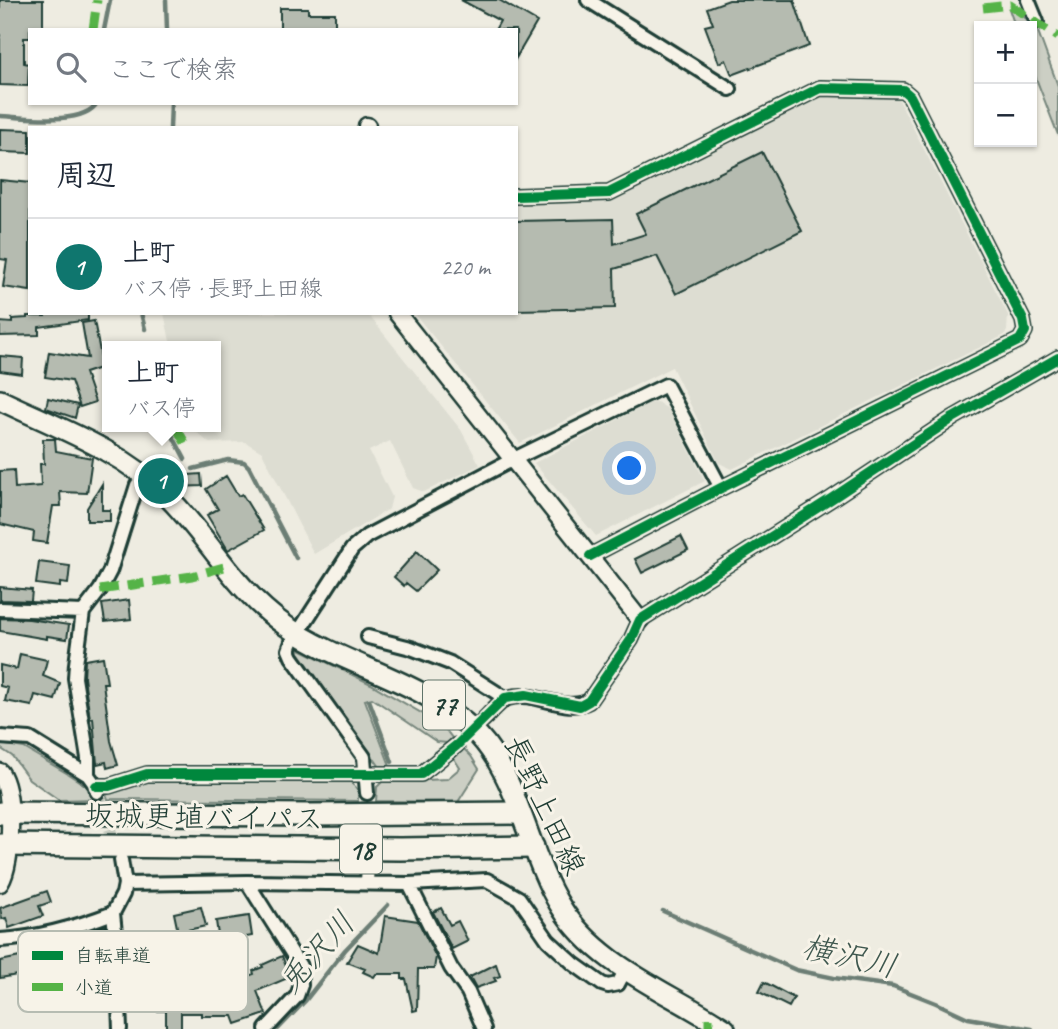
<!DOCTYPE html>
<html lang="ja">
<head>
<meta charset="utf-8">
<style>
  :root { --surface:#fff; --page:#f2f2f3; --text:#1f2937; --muted:#747a83; --line:#e0e1e3; --accent:#0f766e }
  body { margin:0; font-family:Caveat,"Klee One",sans-serif; background:var(--page); color:var(--text) }
  .controls { position:absolute; right:21px; top:21px; display:grid; overflow:hidden; border-radius:0px; box-shadow:0 2px 5px #0004 }
  .controls button { width:63px; height:63px; display:grid; place-items:center; padding:0; border:0; border-bottom:2px solid var(--line); background:var(--surface); color:var(--text); font:35px sans-serif }
  .you { position:absolute; left:630px; top:469px; width:24px; height:24px; margin:-18px; border:5px solid #fff; border-radius:50%; background:#1a73e8; box-shadow:0 0 0 10px #1a73e833 }
  .badge { display:grid; place-items:center; width:46px; height:46px; border-radius:50%; background:var(--accent); color:#fff; font-size:23px; font-weight:700 }
  .pin { position:absolute; translate:-50% -50%; border:4px solid #fff; box-shadow:0 2px 7px #0006 }
  .popup { position:absolute; left:102px; top:341px; width:119px; height:91px; box-sizing:border-box; display:grid; place-content:center; border-radius:0px; background:var(--surface); filter:drop-shadow(0 2px 5px #0005); font-size:23px; white-space:nowrap; color:var(--muted) }
  .popup b { font-size:26px; color:var(--text) }
  .popup::after { content:''; position:absolute; left:50%; top:100%; margin-left:-14px; border:14px solid transparent; border-top-color:var(--surface) }
  .list { margin:0; padding:0; list-style:none }
  h2 { display:flex; justify-content:space-between; align-items:center; height:91px; margin:0; padding:0 28px; font-size:30px }
  h2 small { font-size:23px; font-weight:400; color:var(--muted) }
  .list li { display:grid; grid-template-columns:46px 1fr auto; gap:21px; align-items:center; box-sizing:border-box; height:98px; padding:0 28px; border-top:2px solid var(--line) }
  .list b { display:block; font-size:26px; white-space:nowrap }
  .list p { margin:0; font-size:23px; white-space:nowrap; color:var(--muted) }
  .list em { font-size:23px; font-style:normal; color:var(--muted) }
  .icon { flex:none; width:38px; height:38px; fill:none; stroke:currentColor; stroke-width:2; stroke-linecap:round; stroke-linejoin:round }
  .map { position:relative; flex:none; width:1058px; height:1029px; overflow:hidden }
  .search { position:absolute; background:var(--surface); box-shadow:0 2px 5px #0004; left:28px; top:28px; width:490px; height:77px; display:flex; align-items:center; gap:18px; box-sizing:border-box; padding:0 24px; border-radius:0px; color:var(--muted); font-size:26px }
  .panel { position:absolute; background:var(--surface); box-shadow:0 2px 5px #0004; left:28px; top:126px; width:490px; height:189px; border-radius:0px }
  .map>svg:first-child { display:block }
  .built { fill:#ddddd2 }
  .green { fill:#cccfc4; stroke:#76867c; stroke-width:2 }
  .lines { fill:none; stroke-linecap:round; stroke-linejoin:round }
  .stream { stroke:#6c7e74; stroke-width:4.5 }
  .building { fill:#b5bbb0; stroke:#1f3d34; stroke-width:2 }
  .minor-tunnel { stroke:#c5c9be; stroke-width:12; stroke-dasharray:12 6; stroke-linecap:butt }
  .minor-casing { stroke:#1f3d34; stroke-width:18 }
  .tertiary-casing { stroke:#1f3d34; stroke-width:21 }
  .primary-casing { stroke:#1f3d34; stroke-width:24 }
  .trunk-casing { stroke:#1f3d34; stroke-width:26 }
  .minor { stroke:#f7f3e8; stroke-width:12 }
  .tertiary { stroke:#f7f3e8; stroke-width:16 }
  .primary { stroke:#f7f3e8; stroke-width:19 }
  .trunk { stroke:#f7f3e8; stroke-width:21 }
  .quiet { stroke:#55b346; stroke-width:9; stroke-dasharray:18 9; stroke-linecap:butt }
  .cycleway-casing { stroke:#f7f3e8; stroke-width:15 }
  .cycleway { stroke:#00873e; stroke-width:10 }
  .labels { text-anchor:middle; stroke-width:6; stroke-linejoin:round; paint-order:stroke }
  .shield { fill:#f7f3e8; stroke:#60746a; stroke-width:2 }
  .shield-label { font-size:28px; font-weight:bold; fill:#1f3d34 }
  .street-label { font-size:30px; fill:#1f3d34; stroke:#f7f3e8 }
  .water-label { font-size:32px; font-style:italic; fill:#3f584f; stroke:#f7f3e8 }
  .key { fill:#f7f3e8; stroke:#b6bcb2; stroke-width:2 }
  .key-label { font-size:19px; fill:#1f3d34 }
</style>
</head>
<body>
<div class="map">
<svg width="1058" height="1029" viewBox="0 0 1058 1029">
  <rect width="100%" height="100%" fill="#eeece1"/>
  <filter id="ink" filterUnits="userSpaceOnUse"><feTurbulence type="fractalNoise" baseFrequency=".0143" numOctaves="2"/><feDisplacementMap in="SourceGraphic" scale="14" xChannelSelector="R" yChannelSelector="G"/><feConvolveMatrix kernelMatrix="1 2 1 2 8 2 1 2 1" color-interpolation-filters="sRGB"/></filter>
  <g filter="url(#ink)">
    <!-- built -->
    <path class="built" d="M822,95l69,1 8,4 109,215 -1,16 -4,5 -271,133 -13,-6 -47,-96 -152,76 -106,-130h102v-109l97,-3z
      M164,313h203l94,117 19,35 -56,27 -11,-4 -23,-47 -21,10 23,46 -3,12 -75,45 -52,-102 -17,-10 -36,1 -16,-14 -1,-2h23v-81h-44z
      M657,402l11,7 37,72 -109,55 -62,-73 116,-60z"/>
    <!-- green -->
    <path class="green" d="M1009,9l7,2 20,15 22,60v49l-26,-67v-42h-17z
      M300,649l71,35 71,41 10,13 -5,5 -10,-1 -65,-44 -7,2 24,63 1,5 -10,-1 -82,-116z
      M0,744l24,4 44,26 20,13 6,12 -35,1 -30,-21 -17,-23 -12,-8z
      M463,748l8,8 8,13 -21,33 -82,-1 1,-14 5,-5 65,-3 13,-11 -7,-11z
      M147,781l204,1 7,8v11l-250,-2 -2,-5z"/>
    <g class="lines">
      <!-- stream -->
      <path class="stream" d="M166,0l1,30
        M104,30l6,-30
        M0,116c24,1 83,10 97,-13
        M170,128l1,-25
        M141,313l4,16
        M148,345v1
        M168,427l17,32
        M193,469l35,-9 16,2 5,5 47,91
        M369,700l23,62
        M663,911l133,59 38,8 59,8 43,17 32,15 64,11
        M278,1029l27,-28 40,-51 43,-45"/>
    </g>
    <!-- building -->
    <path class="building" d="M0,0h43v30h-13v8h-6v25l5,1 -1,22 -28,-1z
      M461,0h38l38,22 -21,36v-28h-21l5,-9z
      M729,0h65l15,46 -77,29 -6,-15 -7,3 -14,-37 8,-2 -6,-16z
      M280,8h28v5h27v17h-55z
      M0,129l30,1v23l-30,-1z
      M762,152l40,79 -126,63 -19,-38 -43,13 1,39 -99,2v-89l97,-2 1,25 32,-10 -10,-20z
      M0,180l30,3v108l-27,-4 4,-27 -7,-1z
      M45,313h43v7l-49,7v8l-39,1v-14l12,1v-4l15,-1v-2h18z
      M94,321l9,46 -18,6 10,29 -15,5 -9,-26 -26,-4 4,-25 39,6 -6,-35z
      M0,356l23,2 -1,16 -22,-3z
      M48,398l30,7 -3,13 -29,-10z
      M43,439h12l1,12 36,7 -5,35 -27,-1 1,14h-8l-6,37 -14,-2 1,-9 -34,-8v-53l14,-1 1,18 26,-2 -1,-22h4z
      M201,474l1,12 -27,1 -1,-11z
      M226,476l12,20 4,-2 22,36 -36,20 -21,-35 11,-6 -12,-20z
      M102,484v26h8v11h-23v-13z
      M681,536l7,14 -46,23 -7,-14z
      M417,551l20,19 -21,21 -10,-8 -2,3 -10,-9z
      M39,562l31,4 -2,18 -8,-1v4l-24,-3z
      M0,587l32,3 -1,11 -31,-1z
      M129,600l2,19 -26,3 -3,-18z
      M0,618l29,1 40,6 -2,14 -20,-3v3l-47,-8z
      M20,654l27,6 -4,16 17,7 -5,17 -20,-5 -3,11 -27,-5 3,-13 -8,-2v-21l17,4z
      M103,657l4,26h-4l8,58 7,24 -11,3 -1,-6 -9,2 -4,-46 -3,1 -6,-41 1,-18z
      M47,891l4,11 -12,4 4,10 -34,12 -3,-10 -4,1 -2,-11z
      M201,907l5,19 -28,6 -4,-19z
      M441,908l9,17 8,-4 10,20 -16,8 -19,-37z
      M249,916l3,20 -33,6 -3,-21z
      M385,916l33,5 18,36 -2,12h-16l-1,41 -4,1 -7,-32h-4v-5h-26l-2,3 -11,-5 2,-3 -18,-7 11,-18 21,9z
      M106,926l1,16 -17,3 -3,-14z
      M25,956l4,17 -29,5v-17z
      M282,956l8,21 -33,14 9,23 -30,10 -3,-8h-31v-3h-21v16h-15v-18h-38l-1,-19h15v-4l17,-1v5l65,-3 -2,-4 32,-11 -1,-3 10,-4 -1,-2z
      M496,964l4,12 -6,2 2,3 -20,7 -6,-11z
      M764,982l30,16 -5,9 -30,-15z"/>
    <g class="lines">
      <!-- minor-tunnel -->
      <path class="minor-tunnel" d="M367,793l1,59
        M98,795l19,55"/>
      <!-- minor casing -->
      <g class="minor-casing">
        <path id="minor" d="M588,0l142,89
          M1028,0l9,22
          M516,196l93,-3 211,-105 83,2 7,6 113,224 2,11 -5,9 -299,148 -131,68
          M0,609l83,3
          M368,637l43,11 39,15 55,35
          M483,720c7,-6 16,-19 25,-22 26,-9 57,16 81,3l42,-61 9,-20 191,-121 122,-81 105,-60
          M0,737l30,2 58,36
          M96,786h13l38,-12h274l36,-29
          M97,792l-1,-6 -8,-11v-17l-13,-80 1,-14 7,-52 17,-22 10,-19 27,-86 8,-8
          M367,793l-3,-36 -72,-100 -3,-7 3,-8 60,-93 15,-13 145,-76 154,-75 55,103
          M121,860l4,24
          M247,882l53,84 1,19 -4,11 -31,33
          M367,883l1,-21
          M409,884l42,84 17,24 16,37
          M113,913l4,40 3,76
          M0,940c38,-2 77,-13 113,-27l10,-19 2,-10 122,-2 162,2 78,-4 32,18 29,42 26,24 28,20 6,2 10,-2 8,-15"/>
      </g>
      <!-- tertiary casing -->
      <g class="tertiary-casing">
        <path id="tertiary" d="M367,126v2
          M397,313l243,307
          M0,772c14,20 13,90 0,111"/>
      </g>
      <!-- primary casing -->
      <g class="primary-casing">
        <path id="primary" d="M0,400c56,27 121,50 165,94 45,44 67,94 121,132 62,43 140,53 193,110 40,43 50,120 82,171 36,59 109,85 164,122"/>
      </g>
      <!-- trunk casing -->
      <g class="trunk-casing">
        <path id="trunk" d="M0,813l311,2 208,-2
          M0,845l400,4 133,-2"/>
      </g>
      <!-- minor -->
      <use href="#minor" class="minor"/>
      <!-- tertiary -->
      <use href="#tertiary" class="tertiary"/>
      <!-- primary -->
      <use href="#primary" class="primary"/>
      <!-- trunk -->
      <use href="#trunk" class="trunk"/>
      <!-- quiet -->
      <path class="quiet" d="M983,8l27,-3 48,32
        M93,30l4,-30
        M176,427l12,21
        M100,590l92,-14 32,-9
        M709,1029v-11"/>
      <!-- cycleway casing -->
      <g class="cycleway-casing">
        <path id="cycleway" d="M516,196l93,-3 211,-105 83,2 7,6 113,224 2,11 -5,9 -299,148 -131,68
          M96,786h13l38,-12h274l36,-29 48,-47 21,-3 54,11 9,-5 42,-61 9,-20 191,-121 122,-81 105,-60"/>
      </g>
      <!-- cycleway -->
      <use href="#cycleway" class="cycleway"/>
    </g>
  </g>
  <g class="labels">
    <!-- shield labels -->
    <g class="shield">
      <rect x="423" y="680.5" width="42" height="49" rx="5"/>
      <rect x="340" y="824.5" width="42" height="49" rx="5"/>
    </g>
    <g class="shield-label">
      <text x="444" y="715">77</text>
      <text x="361" y="859">18</text>
    </g>
    <!-- street labels -->
    <g class="street-label">
      <text transform="translate(545 805) rotate(65)" y="10">長野上田線</text>
      <text transform="translate(204 817) rotate(1)" y="10">坂城更埴バイパス</text>
    </g>
    <!-- water labels -->
    <g class="water-label">
      <text transform="translate(316 952) rotate(-48)" y="11">兎沢川</text>
      <text transform="translate(850 956) rotate(13)" y="11">横沢川</text>
    </g>
  </g>
  <!-- legend -->
  <rect x="18" y="931" width="230" height="81" rx="10" class="key"/>
  <rect x="32" y="951" width="31" height="9" fill="#00873e"/>
  <rect x="32" y="983" width="31" height="8" fill="#55b346"/>
  <g class="key-label">
    <text x="75" y="962">自転車道</text>
    <text x="75" y="994">小道</text>
  </g>
</svg>
<div class="controls">
<button>+</button>
<button>−</button>
</div>
<div class="you"></div>
<div class="pin badge" style="left:161px;top:481px">1</div>
<div class="popup"><b>上町</b>バス停</div>
<div class="search"><svg class="icon" aria-label="search" viewBox="0 0 24 24"><circle cx="10" cy="10" r="6"/><path d="M15 15l6 6"/></svg>ここで検索</div>
<section class="panel">
<h2>周辺<small></small></h2>
<ul class="list">
<li><span class="badge">1</span><div><b>上町</b><p>バス停 · 長野上田線</p></div><em>220 m</em></li>
</ul>
</section>
</div>
</body>
</html>
